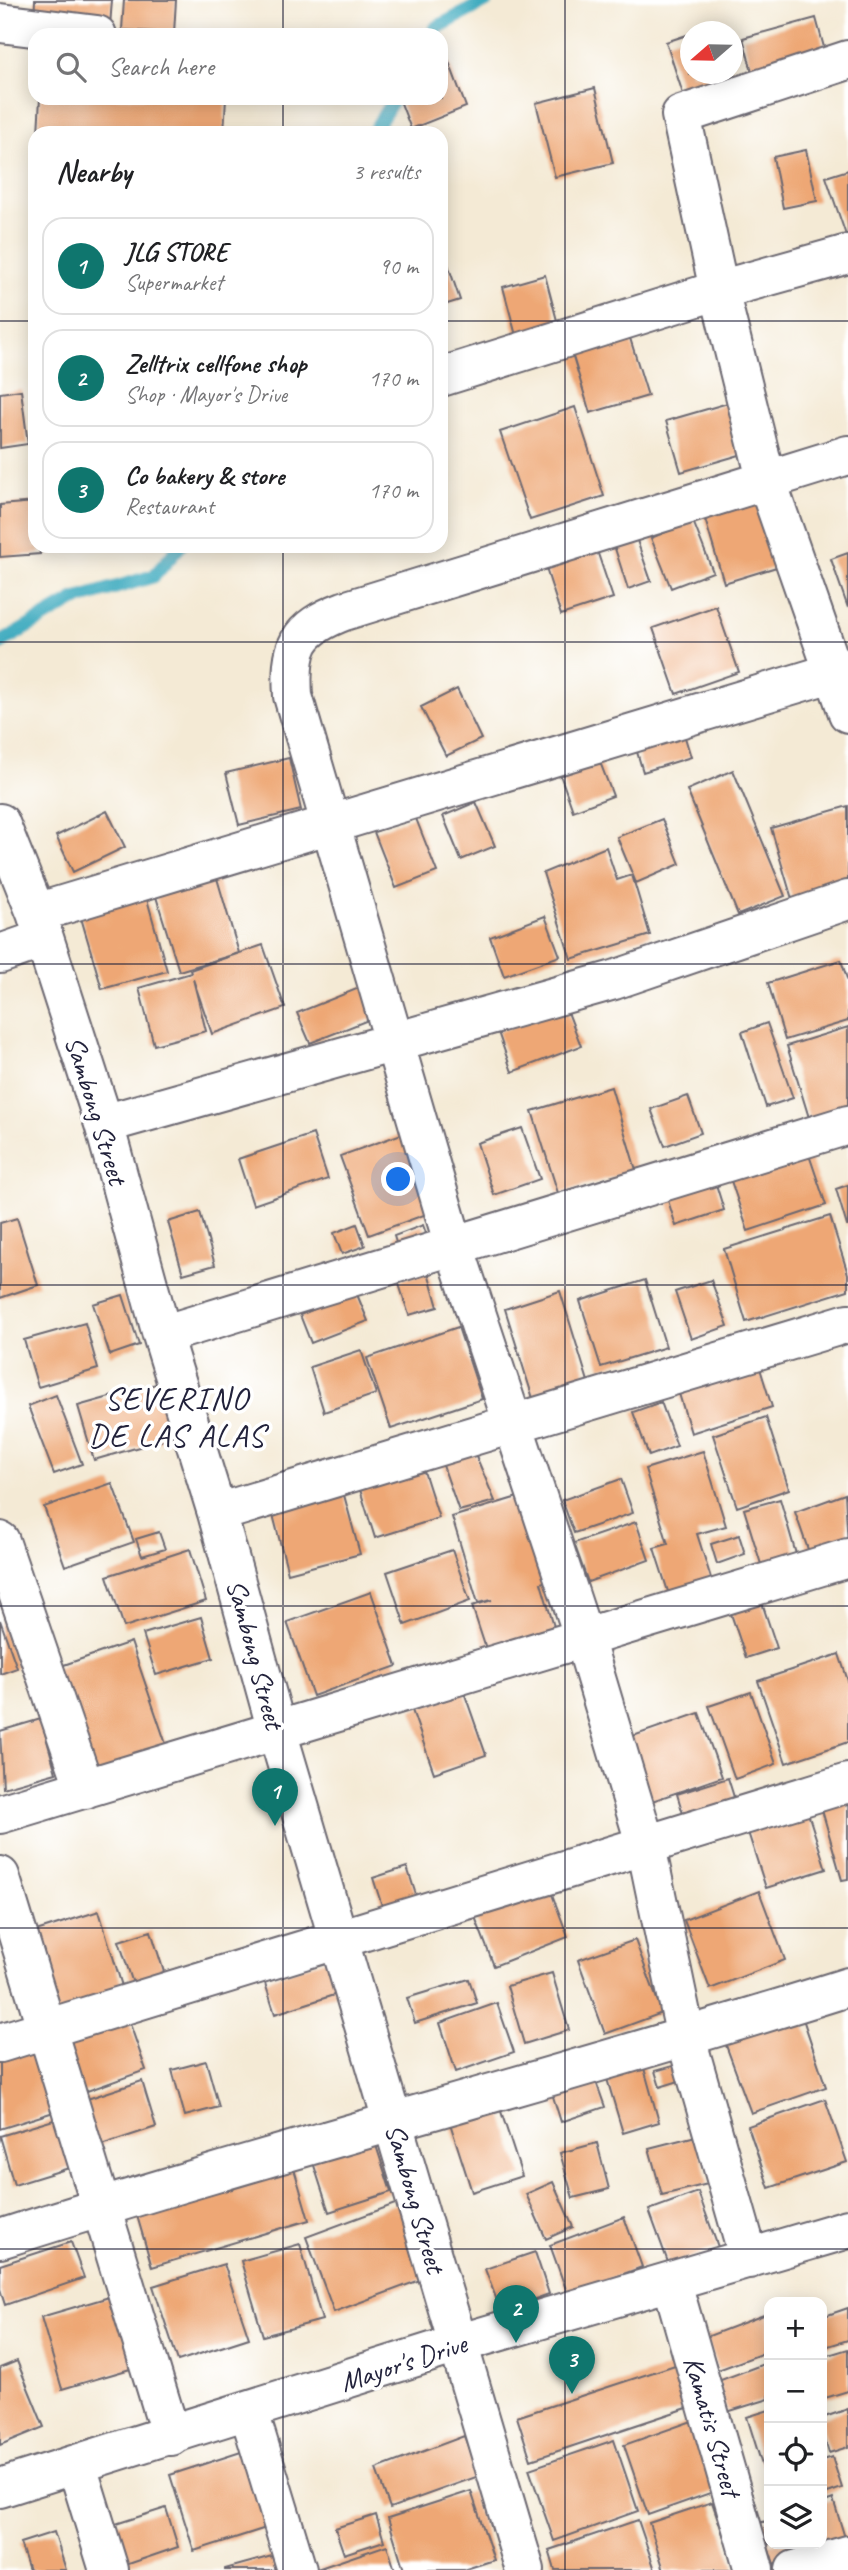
<!DOCTYPE html>
<html lang="en">
<head>
<meta charset="utf-8">
<style>
  :root { --surface:#fff; --page:#f2f2f2; --text:#202124; --muted:#757577; --line:#e0e0e0; --accent:#0f766e }
  body { margin:0; font-family:Caveat,sans-serif; background:var(--page); color:var(--text) }
  .controls { position:absolute; right:21px; bottom:21px; display:grid; overflow:hidden; border-radius:14px; box-shadow:0 4px 18px #0003 }
  .controls button { width:63px; height:63px; display:grid; place-items:center; padding:0; border:0; border-bottom:2px solid var(--line); background:var(--surface); color:var(--text); font:35px sans-serif }
  .compass { position:absolute; left:680px; top:21px; width:63px; height:63px; border-radius:50%; background:var(--surface); box-shadow:0 4px 18px #0003; rotate:250deg }
  .you { position:absolute; left:399px; top:1180px; width:24px; height:24px; margin:-18px; border:5px solid #fff; border-radius:50%; background:#1a73e8; box-shadow:0 0 0 10px #1a73e833 }
  .badge { display:grid; place-items:center; width:46px; height:46px; border-radius:50%; background:var(--accent); color:#fff; font-size:23px; font-weight:700 }
  .pin { position:absolute; translate:-50% -58px; filter:drop-shadow(0 2px 4px #0008) }
  .pin::after { content:''; position:absolute; top:37px; width:24px; height:21px; background:inherit; clip-path:polygon(0 0,100% 0,50% 100%) }
  .list { margin:0; padding:0; list-style:none }
  h2 { display:flex; justify-content:space-between; align-items:center; height:91px; margin:0; padding:0 28px; font-size:30px }
  h2 small { font-size:23px; font-weight:400; color:var(--muted) }
  .list li { display:grid; grid-template-columns:46px 1fr auto; gap:21px; align-items:center; box-sizing:border-box; height:98px; margin:0 14px 14px; padding:0 14px; border:2px solid var(--line); border-radius:21px }
  .list b { display:block; font-size:26px; white-space:nowrap }
  .list p { margin:0; font-size:23px; white-space:nowrap; color:var(--muted) }
  .list em { font-size:23px; font-style:normal; color:var(--muted) }
  .icon { flex:none; width:38px; height:38px; fill:none; stroke:currentColor; stroke-width:2; stroke-linecap:round; stroke-linejoin:round }
  .map { position:relative; flex:none; width:848px; height:2570px; overflow:hidden }
  .search { position:absolute; background:var(--surface); box-shadow:0 4px 18px #0003; left:28px; top:28px; width:420px; height:77px; display:flex; align-items:center; gap:18px; box-sizing:border-box; padding:0 24px; border-radius:21px; color:var(--muted); font-size:26px }
  .panel { position:absolute; background:var(--surface); box-shadow:0 4px 18px #0003; left:28px; top:126px; width:420px; height:427px; border-radius:21px }
  .map>svg:first-child { display:block }
  .lines { fill:none; stroke-linecap:round; stroke-linejoin:round }
  .stream { stroke:#40abbf; stroke-width:14 }
  .building { fill:#eea775 }
  .minor-casing { stroke:#6c6871; stroke-width:42 }
  .minor { stroke:#fff; stroke-width:38 }
  .grid { fill:none; stroke:#22223b; stroke-width:2; stroke-opacity:0.55 }
  .labels { text-anchor:middle; stroke-width:7; stroke-linejoin:round; paint-order:stroke }
  .street-label { font-size:28px; fill:#22223b; stroke:#fff }
  .quarter-label { font-size:32px; letter-spacing:2px; fill:#22223b; stroke:#fff }
</style>
</head>
<body>
<div class="map">
<svg width="848" height="2570" viewBox="0 0 848 2570">
  <rect width="100%" height="100%" fill="#fff"/>
  <filter id="ink" filterUnits="userSpaceOnUse"><feTurbulence type="fractalNoise" baseFrequency=".0143" numOctaves="2"/><feDisplacementMap in="SourceGraphic" scale="14" xChannelSelector="R" yChannelSelector="G"/><feConvolveMatrix kernelMatrix="1 2 1 2 8 2 1 2 1" color-interpolation-filters="sRGB"/></filter>
  <filter id="wash" filterUnits="userSpaceOnUse"><feTurbulence type="fractalNoise" baseFrequency=".00686" numOctaves="4" result="noise"/><feDisplacementMap in="SourceGraphic" scale="28" xChannelSelector="R" yChannelSelector="G"/><feGaussianBlur stdDeviation="1.57" result="paint"/><feColorMatrix in="noise" values="0 0 0 0 0 0 0 0 0 0 0 0 0 0 0 0 0 1.4 0 .05"/><feComposite in="paint" operator="in"/></filter>
  <g filter="url(#wash)">
    <rect width="100%" height="100%" fill="#f4ead5"/>
    <g class="lines">
      <!-- stream -->
      <path class="stream" d="M432,35l4,-7 52,-28
        M373,133l21,-35
        M0,643l74,-43 80,-24 26,-30"/>
    </g>
    <g id="blocks">
      <!-- building -->
      <path class="building" d="M35,0h77l-2,26 -76,-4z
        M124,0h52l-2,33 -52,-3z
        M816,18l12,44 -73,21 -12,-45z
        M690,34v40h35l4,12 -44,14 -19,-58z
        M441,41l25,66 -55,22 -12,-31h42z
        M595,88l18,75 -58,14 -19,-74z
        M40,98h186l-2,35h-186z
        M806,150l11,51 -34,7 -10,-51z
        M848,170v71l-22,-64z
        M441,244l19,56 -19,6z
        M545,275l15,57 -42,11 -15,-56z
        M625,322l23,74 -58,17 -22,-73z
        M21,390l7,54 -28,4v-55z
        M728,403l15,51 -62,18 -15,-51z
        M575,407l29,89 -74,24 -30,-88z
        M762,493l21,72 -59,18 -22,-74z
        M35,502v44h4l1,8 -40,3v-52z
        M693,521l20,51 -42,16 -20,-50z
        M633,529l18,52 -23,8 -17,-53z
        M592,536l21,62 -52,17 -20,-62z
        M848,553v55l-17,-49z
        M716,606l23,66 -63,22 -23,-66z
        M457,689l24,50 -35,17 -25,-49z
        M680,721l11,36 -48,15 -11,-37z
        M595,749l18,47 -40,15 -17,-48z
        M289,758l12,52 -62,15 -13,-52z
        M733,770l52,126 -47,19 -51,-125z
        M476,802l19,44 -34,14 -18,-44z
        M848,806v76l-56,17 -21,-71z
        M107,811l18,36 -52,25 -17,-36z
        M415,816l22,56 -41,16 -22,-56z
        M662,819l18,45 -44,19 -19,-46z
        M606,847l11,33 15,-5 18,60 -79,24 -28,-86z
        M214,868l25,85 -60,18 -26,-84z
        M145,892l22,79 -65,18 -23,-78z
        M545,916l15,40 -56,20 -14,-39z
        M263,945l22,63 -73,26 -19,-55 13,52 -52,14 -15,-57 52,-15 -1,-3z
        M841,960l7,22v39l-63,19 -17,-57z
        M369,984l12,31 -71,28 -13,-30z
        M566,1007l15,39 -69,26 -14,-40z
        M767,1023l26,75 -27,9 -24,-75z
        M848,1027v97l-34,10 -27,-88z
        M611,1087l25,83 -78,23 -26,-82z
        M688,1096l13,37 -36,13 -14,-37z
        M522,1128l18,51 -46,16 -17,-52z
        M407,1132l28,79 -66,24 -29,-79z
        M313,1134l15,45 -75,26 -15,-46z
        M806,1146l20,59 -78,26 -20,-59z
        M714,1178l10,32 -48,16 -10,-32z
        M848,1185v41h-1l-11,-37z
        M200,1212l15,53 -32,9 -15,-52z
        M830,1216l18,58v16l-102,32 -22,-73z
        M17,1218l21,67 -38,13v-75z
        M357,1224l8,22 -23,8 -8,-21z
        M423,1225l9,24 -31,10 -7,-23z
        M428,1272l10,35 -29,8 -11,-34z
        M645,1280l21,67 -65,20 -21,-66z
        M711,1280l17,46 -37,13 -16,-47z
        M560,1291l31,100 -55,17 -31,-99z
        M356,1292l12,29 -57,22 -11,-28z
        M123,1295l16,50 -29,10 -17,-51z
        M85,1323l13,46 -60,18 -14,-47z
        M458,1327l24,72 -91,30 -24,-71z
        M361,1350l15,44 -52,18 -14,-45z
        M758,1362l14,45 -81,26 -14,-46z
        M163,1382l14,54 -83,24 -16,-54z
        M56,1395l26,69 -28,10 -26,-68z
        M661,1402l16,44 -28,10 -16,-44z
        M766,1417l23,72 -52,18 -24,-72z
        M471,1444l24,57 -36,10 -20,-57z
        M703,1451l23,75 -29,8 19,60 -43,13 -19,-59 14,-4 -23,-75z
        M420,1459l19,59 -64,20 -18,-58z
        M621,1479l12,34 -59,20 -12,-33z
        M112,1483l22,59 -69,24 -21,-59z
        M341,1484l19,70 -72,19 -18,-70z
        M845,1494l3,52 -37,12 -16,-46z
        M521,1496l26,85 -6,2 17,57 -68,21 -18,-55 20,-6 -14,3 -26,-86z
        M780,1499l18,62 -34,13 -20,-65z
        M636,1522l13,38 -61,22 -14,-39z
        M159,1532l6,17 -23,7 -6,-17z
        M739,1535l6,19 -28,10 -6,-20z
        M190,1549l16,52 -82,26 -17,-51z
        M452,1550l18,51 -65,24 -18,-53z
        M758,1591l19,57 -31,10 -19,-56z
        M371,1592l26,74 -84,30 -26,-74z
        M201,1617l12,41 -57,17 -13,-41z
        M0,1620l17,48 -17,6z
        M131,1642l37,108 -77,27 -36,-109z
        M839,1654l9,27v61l-62,21 -28,-82z
        M464,1692l22,63 -52,18 -22,-63z
        M751,1692l25,72 -41,15 -26,-73z
        M699,1713l23,64 -70,24 -22,-64z
        M41,1719l15,54 -53,15 -3,-57z
        M728,1778l11,35 -51,17 -11,-36z
        M848,1796v83l-6,1 -22,-77z
        M806,1807l20,62 -60,19 -20,-62z
        M407,1867l12,37 -34,11 -12,-37z
        M547,1881l21,56 -74,29 -22,-57z
        M759,1891l26,69 -75,29 -26,-69z
        M99,1911l26,85 -69,21 -26,-84z
        M151,1931l18,57 -31,11 -19,-58z
        M635,1940l27,73 -57,21 -27,-74z
        M329,1959l11,34 -65,21 -11,-34z
        M552,1973l17,57 -45,14 -17,-58z
        M469,1979l8,24 -62,20 -8,-25z
        M497,2003l17,49 -58,20 -16,-49z
        M800,2010l26,77 -75,26 -28,-76z
        M129,2021l17,49 -70,25 -18,-50z
        M40,2046l20,64 -60,19v-70z
        M206,2061l13,46 -34,9 -13,-46z
        M642,2061l17,61 -36,11 -18,-61z
        M691,2061l4,15 -35,11 -5,-16z
        M594,2076l11,31 -44,15 -10,-32z
        M142,2081l14,46 -67,22 -14,-46z
        M497,2099l25,77 -50,16 -25,-78z
        M825,2099l22,63 -78,26 -21,-62z
        M67,2116l15,48 -68,21 -14,-49z
        M372,2133l19,59 -62,20 -19,-59z
        M696,2136l12,48 -46,11 -13,-47z
        M597,2143l12,46 -36,9 -13,-45z
        M290,2155l19,65 -157,47 -19,-65z
        M553,2182l20,45 -27,12 -20,-45z
        M698,2192l20,55 -49,18 -20,-55z
        M403,2201l28,75 -97,36 -28,-75z
        M624,2217l18,50 -74,28 -18,-50z
        M71,2242l13,36 -79,27 -5,-16v-24z
        M300,2244l22,76 -59,16 -22,-75z
        M535,2252l14,42 -48,17 -16,-42z
        M224,2264l25,74 -71,23 -25,-75z
        M116,2295l21,72 -75,22 -21,-72z
        M848,2308v32l-26,8v-31z
        M769,2313v38l-51,19 -12,-33z
        M848,2349v42l-26,8v-42z
        M17,2361l27,66 -44,18v-77z
        M769,2362v37l-42,13 -9,-31z
        M675,2365l15,42 -159,53 -14,-43z
        M848,2409v38l-19,6 -7,-23v-12z
        M769,2410v53l-7,2 -15,-48z
        M692,2421l24,70 -68,24 -24,-70z
        M464,2436l15,40 -89,32 -14,-39z
        M614,2440l24,71 -84,30 -25,-72z
        M244,2451l25,76 -75,24 -24,-76z
        M832,2457l10,31 -20,7v-35z
        M471,2491l23,69 -31,10h-59l-16,-52z
        M833,2499l13,42 -72,24 -14,-42 9,-3v24h53v-41z
        M712,2502l23,68h-71l-15,-47z
        M166,2508l12,39 -64,22 -14,-40z
        M376,2515l8,26 -40,13 -9,-26z
        M638,2520l17,50h-100l-6,-20z
        M54,2532l12,38h-37l-9,-27z
        M387,2545l8,25h-81z
        M272,2556l4,14h-51v-1z"/>
    </g>
  </g>
  <g filter="url(#ink)">
    <use href="#blocks" fill-opacity="0" stroke="#6c6871" stroke-width="2"/>
    <g class="lines">
      <!-- minor casing -->
      <g class="minor-casing">
        <path id="minor" d="M0,23l97,12
          M848,60l-167,55 38,175 47,189 82,234
          M441,377l278,-87 129,-36
          M0,823l36,90 68,211 58,211 55,178 60,218 248,839
          M36,913l812,-245
          M0,954l43,-15
          M104,1124l510,-144 234,-80
          M162,1335l686,-210
          M217,1513l631,-190
          M0,1541l85,248
          M0,1814l848,-256
          M0,1876l171,560
          M0,2043l848,-260
          M0,2239c281,-90 567,-163 848,-252
          M749,2259l-63,-221 -40,-192 -62,-208 -130,-392 -161,-550c-3,-49 3,-67 51,-85l504,-156
          M672,2283l82,287
          M249,2412l48,158
          M77,2466l32,104
          M0,2488l457,-144 391,-115
          M795,2570l53,-15"/>
      </g>
      <!-- minor -->
      <use href="#minor" class="minor"/>
    </g>
  </g>
  <!-- grid -->
  <path class="grid" d="M283,0v35M565,0v2570M283,98v35M0,321h35M441,321h407M283,546v2024M0,642h848M0,964h848M0,1285h848M0,1606h848M0,1928h848M0,2249h848"/>
  <g class="labels">
    <!-- street labels -->
    <g class="street-label">
      <text transform="translate(97 1110) rotate(73)" y="10">Sambong Street</text>
      <text transform="translate(256 1654) rotate(75)" y="10">Sambong Street</text>
      <text transform="translate(416 2198) rotate(74)" y="10">Sambong Street</text>
      <text transform="translate(403 2362) rotate(-18)" y="10">Mayor's Drive</text>
      <text transform="translate(713 2426) rotate(74)" y="10">Kamatis Street</text>
    </g>
    <!-- quarter labels -->
    <g class="quarter-label">
      <text x="177" y="1409">SEVERINO<tspan x="177" dy="37">DE LAS ALAS</tspan></text>
    </g>
  </g>
</svg>
<div class="controls">
<button>+</button>
<button>−</button>
<button><svg class="icon" aria-label="locate" viewBox="0 0 24 24"><circle cx="12" cy="12" r="6"/><path d="M12 2v4M12 18v4M2 12h4M18 12h4"/></svg></button>
<button><svg class="icon" aria-label="layers" viewBox="0 0 24 24"><path d="M12 4l9 5-9 5-9-5zM3 14l9 5 9-5"/></svg></button>
</div>
<svg class="compass" viewBox="-18 -18 36 36"><path d="M0-13l5 13h-10z" fill="#e53935"/><path d="M0 13l5-13h-10z" fill="#757577"/></svg>
<div class="you"></div>
<div class="pin badge" style="left:275px;top:1826px">1</div>
<div class="pin badge" style="left:516px;top:2343px">2</div>
<div class="pin badge" style="left:572px;top:2394px">3</div>
<div class="search"><svg class="icon" aria-label="search" viewBox="0 0 24 24"><circle cx="10" cy="10" r="6"/><path d="M15 15l6 6"/></svg>Search here</div>
<section class="panel">
<h2>Nearby<small>3 results</small></h2>
<ul class="list">
<li><span class="badge">1</span><div><b>JLG STORE</b><p>Supermarket</p></div><em>90 m</em></li>
<li><span class="badge">2</span><div><b>Zelltrix cellfone shop</b><p>Shop · Mayor's Drive</p></div><em>170 m</em></li>
<li><span class="badge">3</span><div><b>Co bakery &amp; store</b><p>Restaurant</p></div><em>170 m</em></li>
</ul>
</section>
</div>
</body>
</html>
